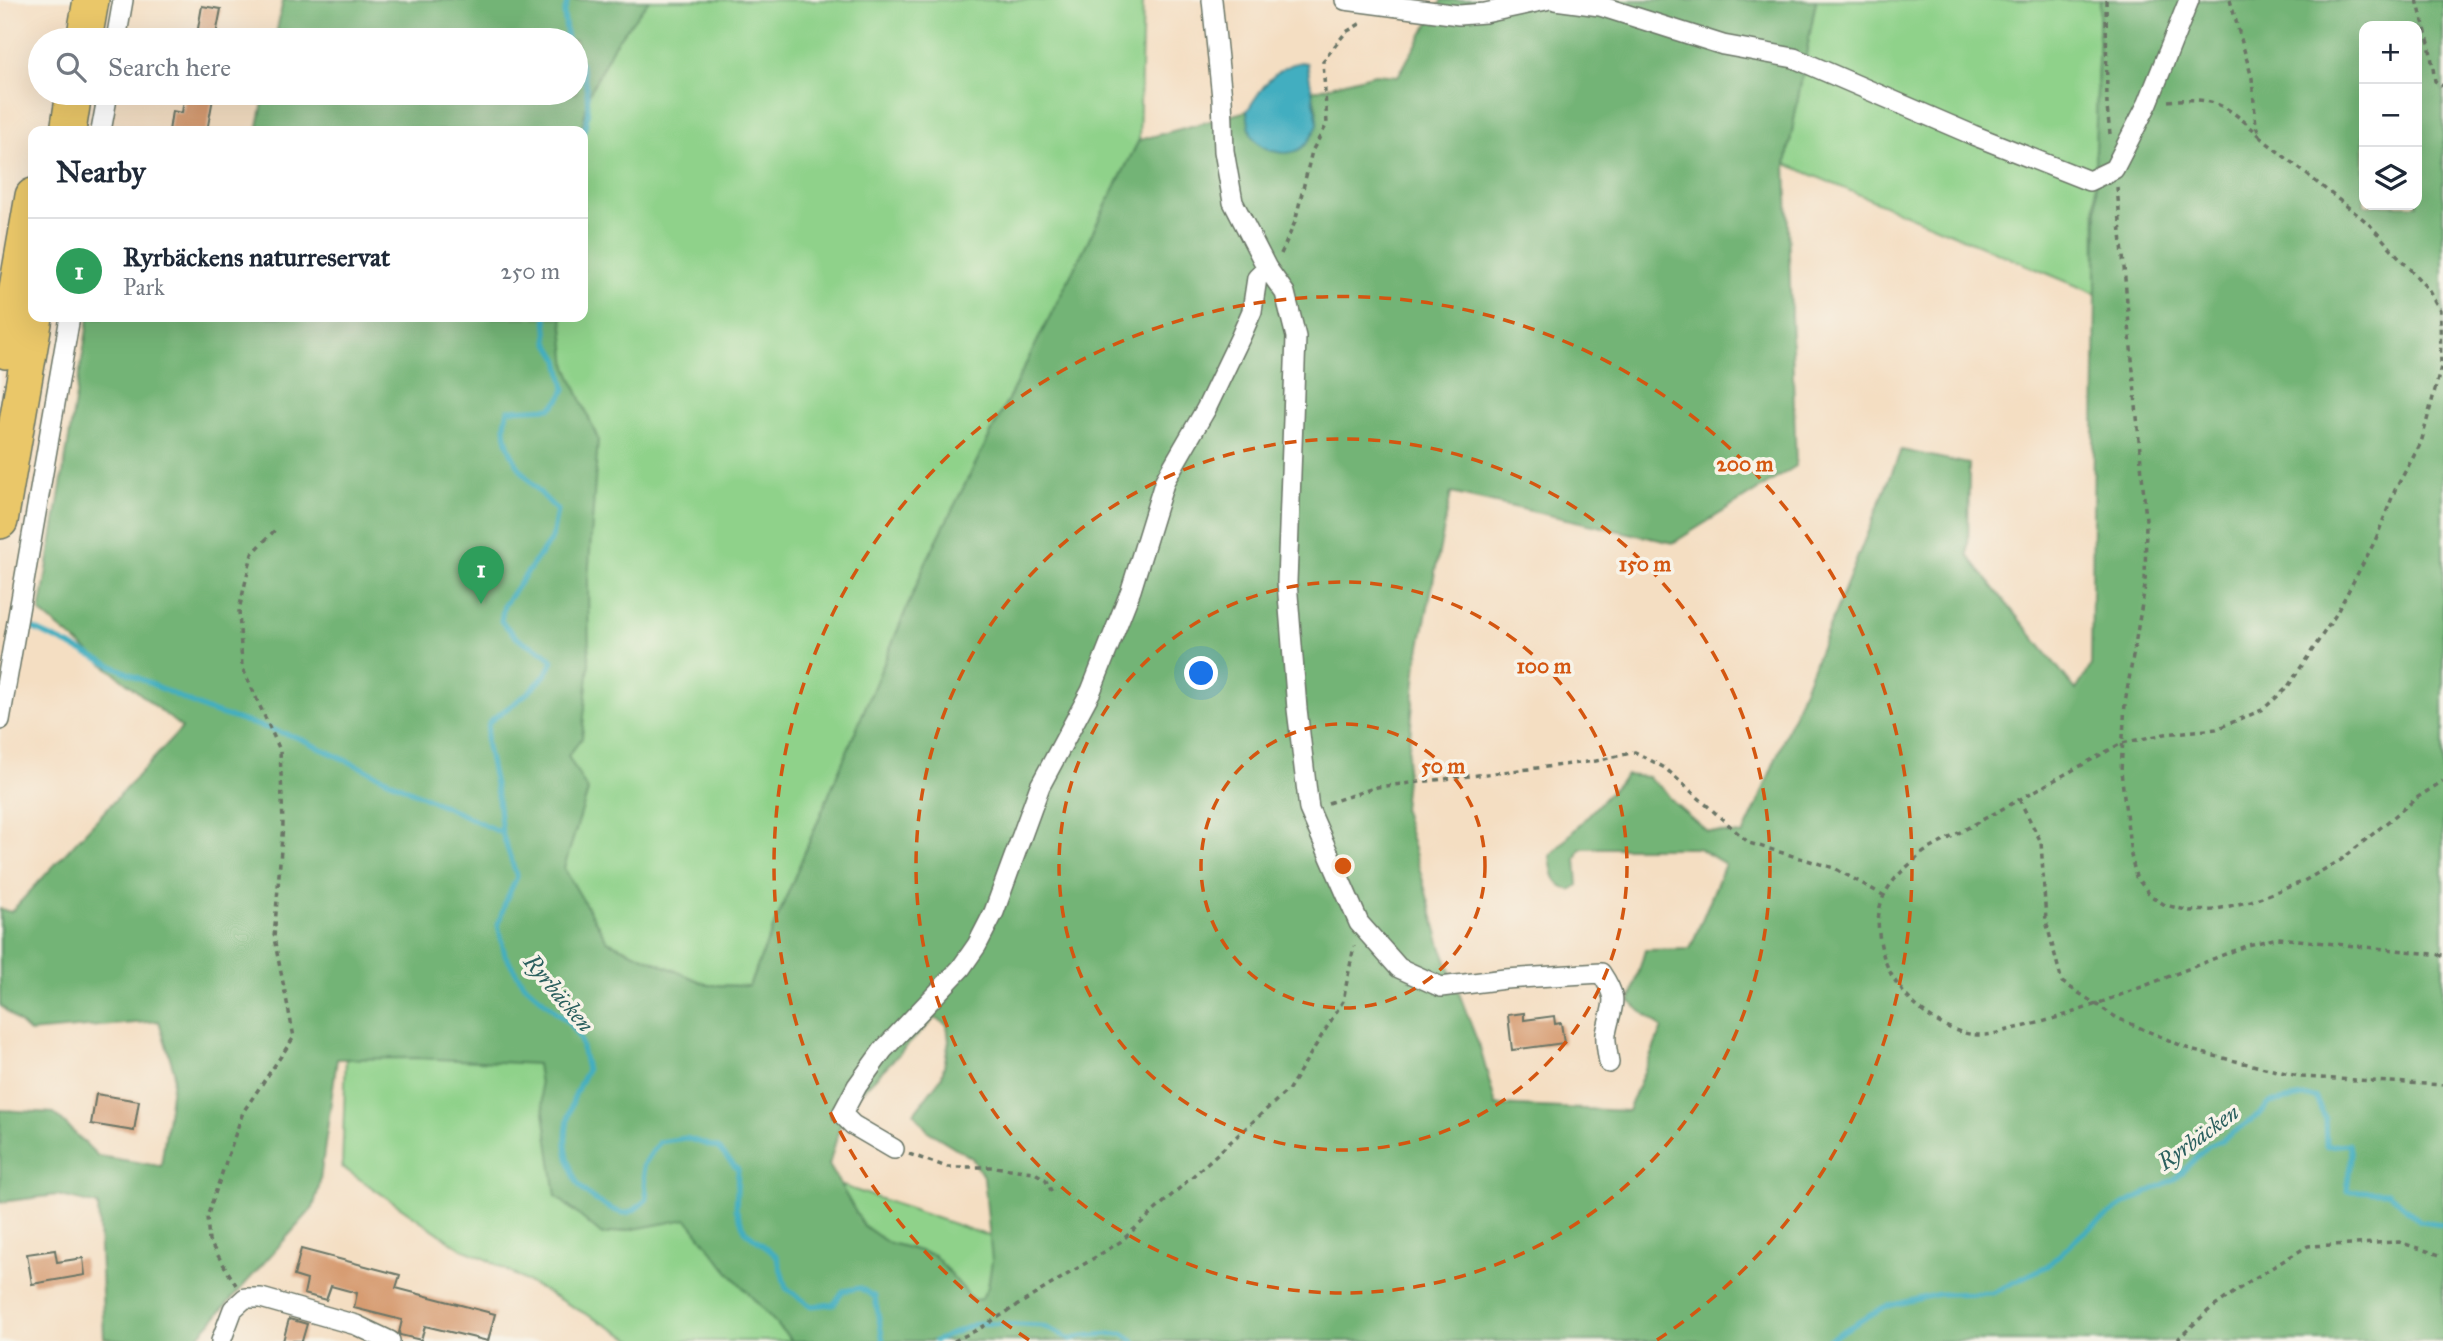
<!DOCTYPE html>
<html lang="en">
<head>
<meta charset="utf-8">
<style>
  :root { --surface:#fff; --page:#f2f2f3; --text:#1f2937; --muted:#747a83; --line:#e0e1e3; --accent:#0b8043 }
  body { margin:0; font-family:"IM FELL Great Primer",serif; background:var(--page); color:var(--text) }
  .controls { position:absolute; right:21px; top:21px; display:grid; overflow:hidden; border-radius:14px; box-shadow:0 7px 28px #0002 }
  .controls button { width:63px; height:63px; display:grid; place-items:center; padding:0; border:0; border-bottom:2px solid var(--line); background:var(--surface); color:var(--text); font:35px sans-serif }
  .you { position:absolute; left:1202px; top:674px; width:24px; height:24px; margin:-18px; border:5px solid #fff; border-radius:50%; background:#1a73e8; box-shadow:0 0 0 10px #1a73e833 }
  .badge { display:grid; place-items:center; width:46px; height:46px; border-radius:50%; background:var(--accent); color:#fff; font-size:23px; font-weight:700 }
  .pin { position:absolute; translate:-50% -58px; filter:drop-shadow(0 2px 4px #0008) }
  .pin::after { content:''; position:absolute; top:37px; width:24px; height:21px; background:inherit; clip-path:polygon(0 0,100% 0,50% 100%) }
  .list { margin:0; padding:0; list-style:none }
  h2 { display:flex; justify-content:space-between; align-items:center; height:91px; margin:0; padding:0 28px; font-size:30px }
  h2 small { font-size:23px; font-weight:400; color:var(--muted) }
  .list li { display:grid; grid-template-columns:46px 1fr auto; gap:21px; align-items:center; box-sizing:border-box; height:105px; padding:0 28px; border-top:2px solid var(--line) }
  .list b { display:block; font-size:26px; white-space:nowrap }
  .list p { margin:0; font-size:23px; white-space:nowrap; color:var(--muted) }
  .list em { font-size:23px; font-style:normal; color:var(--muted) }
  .icon { flex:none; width:38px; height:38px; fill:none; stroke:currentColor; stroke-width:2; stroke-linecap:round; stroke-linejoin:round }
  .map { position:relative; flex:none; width:2443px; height:1341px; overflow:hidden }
  .search { position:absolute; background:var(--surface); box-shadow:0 7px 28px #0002; left:28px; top:28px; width:560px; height:77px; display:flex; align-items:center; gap:18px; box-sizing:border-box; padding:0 24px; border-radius:38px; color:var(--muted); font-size:26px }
  .panel { position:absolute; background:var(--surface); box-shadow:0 7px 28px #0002; left:28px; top:126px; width:560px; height:196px; border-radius:14px }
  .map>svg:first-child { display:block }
  .green { fill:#8fd28a; stroke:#57885f; stroke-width:2 }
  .forest { fill:#73b476; stroke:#497855; stroke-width:2; fill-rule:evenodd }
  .water { fill:#42aec0; stroke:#30767a; stroke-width:2 }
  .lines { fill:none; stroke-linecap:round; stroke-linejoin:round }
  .stream { stroke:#42aec0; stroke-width:5 }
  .building { fill:#d79c72 }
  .street-casing { stroke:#6a7566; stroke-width:22 }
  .highway-casing { stroke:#6a7566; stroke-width:38 }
  .path { stroke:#6a7566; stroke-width:3.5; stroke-dasharray:5 5; stroke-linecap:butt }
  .street { stroke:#fff; stroke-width:19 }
  .highway { stroke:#eac769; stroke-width:35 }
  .ring { fill:none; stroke:#d45610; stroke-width:3.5; stroke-dasharray:12 9 }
  .labels { text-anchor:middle; stroke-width:7; stroke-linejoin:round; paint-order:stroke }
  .water-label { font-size:23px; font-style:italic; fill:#2a5f5e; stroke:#f7f3e8 }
  .centre { fill:#d45610; stroke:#f7f3e8; stroke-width:3.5 }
  .ring-label { font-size:21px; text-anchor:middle; font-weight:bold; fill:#d45610; stroke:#f7f3e8; stroke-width:7; stroke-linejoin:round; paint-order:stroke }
</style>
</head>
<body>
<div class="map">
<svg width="2443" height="1341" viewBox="0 0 2443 1341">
  <rect width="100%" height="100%" fill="#f7f3e8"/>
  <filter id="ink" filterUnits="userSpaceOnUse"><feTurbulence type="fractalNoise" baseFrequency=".0143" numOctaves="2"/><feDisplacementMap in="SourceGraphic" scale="14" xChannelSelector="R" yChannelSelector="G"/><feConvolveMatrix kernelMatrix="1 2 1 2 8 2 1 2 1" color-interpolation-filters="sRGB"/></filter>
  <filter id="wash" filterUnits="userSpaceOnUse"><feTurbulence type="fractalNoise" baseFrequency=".00686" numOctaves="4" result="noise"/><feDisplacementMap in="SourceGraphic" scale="28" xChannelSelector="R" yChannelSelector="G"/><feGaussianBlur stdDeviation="1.57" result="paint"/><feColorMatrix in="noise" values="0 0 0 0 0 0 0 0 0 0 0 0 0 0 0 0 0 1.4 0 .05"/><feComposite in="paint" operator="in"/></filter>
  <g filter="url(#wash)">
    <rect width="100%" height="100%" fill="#f4dec2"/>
    <!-- green -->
    <path class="green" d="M402,0h741l-4,140 -212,420 -178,426 -41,-1 -101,-44 -11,-19 13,35 193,215 242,83 449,-145 950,231h-1808l-151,-83 -22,-9 -120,-82 29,-813 8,-37h204v-186h-190l183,-38v-53z
      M1816,0h284l-5,152 1,142 -310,-130z"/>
    <!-- forest -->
    <path class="forest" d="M283,0h366l-35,45 -27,53 -5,33h-325l8,-38h311v-53h-301z
      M1442,0h374l-30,164 10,302 -123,77 -222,-50 -34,168 -14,149 38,136 39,102 16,57 132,6 34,-83 -32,-26 15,-52 45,-1 35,-85 -27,-16h-115l-3,1 -4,10 2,26 -7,5c-18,-5 -19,-17 -21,-34l76,-81 22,2 16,13 9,12 34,29 36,4 14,-30 144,-355 68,14 -1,92 108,134 15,-24 6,-451 -2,-63 5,-152h343v1341h-1651l-65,-71 -40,-51 -85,16 -46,-39 -19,-132 -121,-6 -79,1 -18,128 -6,21 -119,133h-64l-26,-3 -6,-133 -41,-10 -57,7v-92l54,3 44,43 63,10 13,-95 -15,-50 -130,11 -29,-27v-96l11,3 171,-184 -142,-116 49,-295h473l5,50 31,72 -10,141 1,84 -7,74 -14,18 20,35 -24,77 43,73 101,44 41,1 178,-426 212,-420 108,-29 4,22 66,-21 -5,-21 63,-17 23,2zM2364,26h53v179h-53zM935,1018l12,7 2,16 -7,35 -28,37 14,18 44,27 12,20 8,83 -4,26 -7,12 -8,1 -39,-45 -47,-13 -24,-17 -34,-60 16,-57z"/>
    <!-- water -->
    <path class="water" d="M1301,62l6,1 11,61c-4,8 -8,18 -15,23 -15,12 -45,4 -52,-14 -2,-7 -3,-15 -4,-22 13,-21 28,-45 54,-49z"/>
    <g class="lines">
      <!-- stream -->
      <path class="stream" d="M567,40l-3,-26 4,-14
        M576,55c11,18 16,58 7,78
        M546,317l2,25 11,18 6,29 -5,10 -9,9 -43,2c-14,39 24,75 49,100l-5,28 -48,67 -3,16 16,17 28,15 8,8c-10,26 -43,44 -64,61l-3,20 12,57 4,34 15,44 -11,23 -8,25 7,30 18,28 46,40 11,16 7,31c-12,21 -20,42 -21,67 -1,15 6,41 16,52 7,8 31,23 42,24 9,1 17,-9 23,-14l-4,-33 16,-24 27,-4 32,10 20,22 -2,39 9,22 32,25 9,32 25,18 23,-2 9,-13 17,-3 15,9 8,44
        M30,627l177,83 89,27 206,96
        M935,1341l42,-18 65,3 29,13 11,-3 41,-3 11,8
        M1826,1341l58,-34 55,-13 53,-1 55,-27 36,-33 40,-28 53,-27 32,-32 14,-6 38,-26 10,-11 32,-6h13l10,21 1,28 23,-2 2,12 -4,35 41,1 32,29 23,3"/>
    </g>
    <g id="blocks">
      <!-- building -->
      <path class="building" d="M202,6l19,3 -6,31h-19z
        M185,93h29l-7,38h-38l3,-20 10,2z
        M1524,1013v7l30,-4 1,8 6,-1 3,20 -52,7 -4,-35z
        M96,1094l43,7 -5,30 -43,-7z
        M301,1249l99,26 -4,13 99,26 -7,27 -63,-15 -4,14 -21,-5 -1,-2 3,-13 -48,-12 3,-15 -26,-7 -5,14 -22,-6 3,-14 -13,-4z
        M55,1250l2,12 26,-4 2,17 -53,9 -5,-30z
        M289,1319l18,5 -5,17h-19z"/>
    </g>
  </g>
  <g filter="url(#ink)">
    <use href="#blocks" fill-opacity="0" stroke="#6a7566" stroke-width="2"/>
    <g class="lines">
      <!-- street casing -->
      <g class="street-casing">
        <path id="street" d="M1212,0l10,98 2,53 9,51 34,66 18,25 11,44 -9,245 10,127 12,100 50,114 40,45 42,19 64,-8 96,-6c20,30 10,31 5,61 -1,9 2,20 3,29
          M1345,0l114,15 26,-2 61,-13
          M1555,0l45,6 123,39 71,13 179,77 116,46 25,-12 34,-66 41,-103
          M116,40l7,-40
          M101,131l7,-38
          M0,720l70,-403
          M894,1149l-41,-24 -11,-11 15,-28 26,-36 78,-82 16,-23 17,-33 46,-126 51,-95 40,-101 34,-110 41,-71 35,-73 11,-25 5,-33 10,-10
          M221,1341l12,-32 12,-11h16l95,27 34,16"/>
      </g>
      <!-- highway casing -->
      <g class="highway-casing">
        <path id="highway" d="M84,40l7,-40
          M68,131l6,-38
          M6,351l27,-155
          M0,521l35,-204"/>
      </g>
      <!-- path -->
      <path class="path" d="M2106,0l1,107 3,27
        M2230,0l22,78 4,48 5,12 107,85 59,65 13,22 1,57 -20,76 -26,47 -20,51 -40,75 -48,72 -25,22 -46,19 -51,5 -43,9 -198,109c-36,30 -54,48 -42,98 9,43 59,88 104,85 9,-1 18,-4 26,-6 30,-6 58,-15 87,-26 49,-18 99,-38 149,-58l30,-7 165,17
        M2417,0l12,43 6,38 8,5
        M2168,101c47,-5 59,4 92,35
        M2117,187l29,333 -1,66 -20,117 -4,68 10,84 5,22 15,19 14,9 25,6 23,-1 38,-9 51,-19 39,-22 77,-63 25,-16
        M1281,254l14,-32 17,-71 15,-27 -4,-63 23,-29 17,-10
        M2019,799l22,43 5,79 16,61 55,36 77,33 108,26 141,8
        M1328,803l49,-16 219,-26 39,-9 30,16 84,75 85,25 49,27
        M909,1154l38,13h47l39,5 12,7 9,17
        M236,1285l-27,-44 -2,-24 36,-105 51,-75 -20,-99 9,-114 -3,-74 -38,-83 -3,-57 13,-56 23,-24
        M954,1341l25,-12 141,-87 169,-153 54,-88 11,-55
        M2179,1341v-3l29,-27 42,-30 58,-35 91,-4 44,14"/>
      <!-- street -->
      <use href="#street" class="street"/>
      <!-- highway -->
      <use href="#highway" class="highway"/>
    </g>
  </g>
  <!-- distance rings -->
  <g class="ring">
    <circle cx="1343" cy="866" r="142"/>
    <circle cx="1343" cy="866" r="284"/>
    <circle cx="1343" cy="866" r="427"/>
    <path d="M1029 1340A569 569 0 1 1 1657 1340"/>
  </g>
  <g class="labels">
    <!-- water labels -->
    <g class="water-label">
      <text transform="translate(559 993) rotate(50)" y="8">Ryrbäcken</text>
      <text transform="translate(2198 1137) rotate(-36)" y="8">Ryrbäcken</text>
    </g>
  </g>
  <circle cx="1343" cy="866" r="10" class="centre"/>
  <g class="ring-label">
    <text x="1745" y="471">200 m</text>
    <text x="1645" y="571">150 m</text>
    <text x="1544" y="673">100 m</text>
    <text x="1443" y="773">50 m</text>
  </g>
</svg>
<div class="controls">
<button>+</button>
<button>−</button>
<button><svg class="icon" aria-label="layers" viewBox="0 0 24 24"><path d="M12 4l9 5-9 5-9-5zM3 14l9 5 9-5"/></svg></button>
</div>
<div class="you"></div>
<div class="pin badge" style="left:481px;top:604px;background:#2e9e5b">1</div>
<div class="search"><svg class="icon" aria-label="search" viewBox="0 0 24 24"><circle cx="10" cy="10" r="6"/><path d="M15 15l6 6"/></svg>Search here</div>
<section class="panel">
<h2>Nearby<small></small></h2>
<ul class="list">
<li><span class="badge" style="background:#2e9e5b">1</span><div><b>Ryrbäckens naturreservat</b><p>Park</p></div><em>250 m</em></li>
</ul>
</section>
</div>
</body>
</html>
